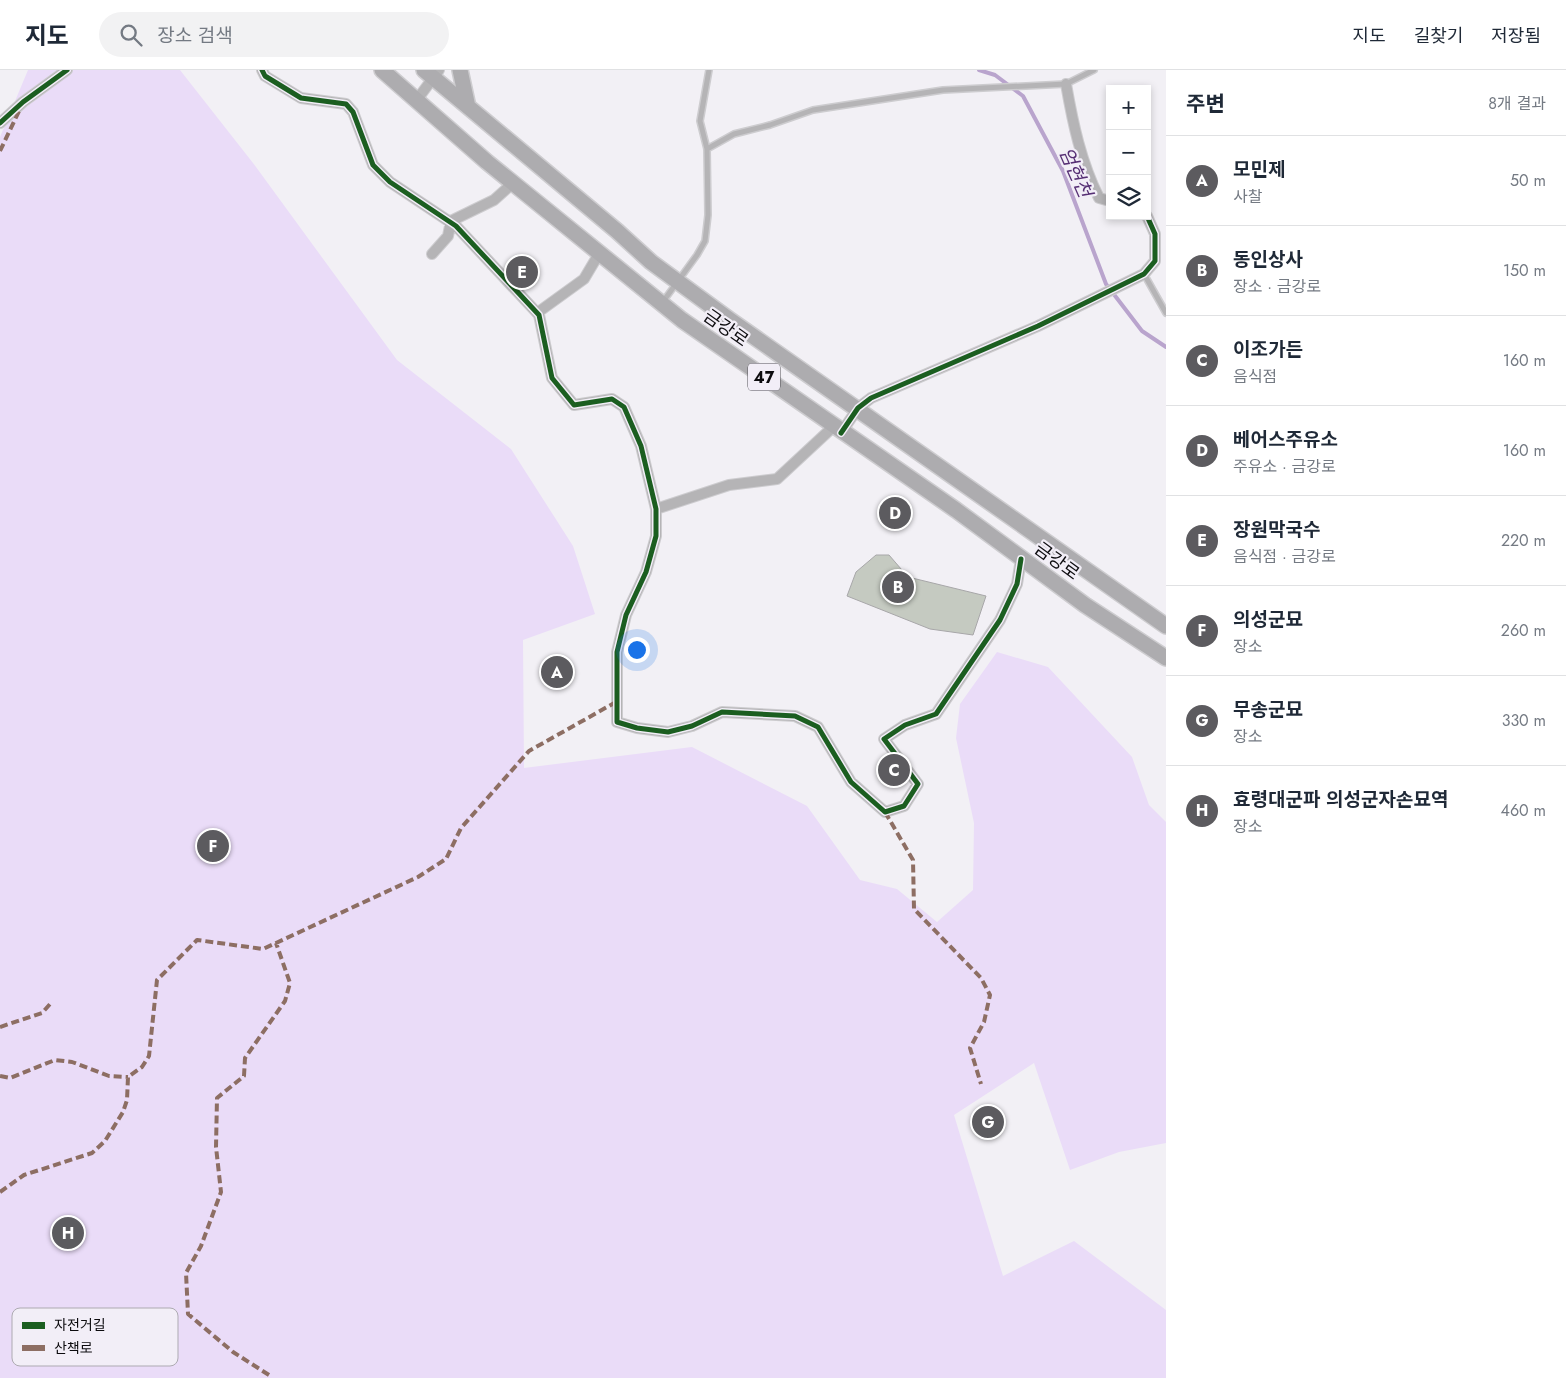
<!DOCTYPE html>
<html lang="ko">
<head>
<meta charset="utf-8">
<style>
  :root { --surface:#fff; --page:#f2f2f3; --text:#1f2937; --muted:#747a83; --line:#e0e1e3; --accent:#5c5b5f }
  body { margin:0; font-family:Jost,"Noto Sans KR",sans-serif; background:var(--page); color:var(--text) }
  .controls { position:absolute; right:15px; top:15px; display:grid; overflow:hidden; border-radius:0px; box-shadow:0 2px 8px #0003 }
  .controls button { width:45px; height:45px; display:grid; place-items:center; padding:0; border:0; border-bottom:1px solid var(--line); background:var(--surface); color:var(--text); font:25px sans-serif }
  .you { position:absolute; left:636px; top:579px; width:18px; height:18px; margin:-12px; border:4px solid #fff; border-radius:50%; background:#1a73e8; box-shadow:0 0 0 8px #1a73e833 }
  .badge { display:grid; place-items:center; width:32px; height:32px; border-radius:50%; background:var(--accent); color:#fff; font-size:16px; font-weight:700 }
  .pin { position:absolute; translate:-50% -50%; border:2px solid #fff; box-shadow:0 1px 5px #0006 }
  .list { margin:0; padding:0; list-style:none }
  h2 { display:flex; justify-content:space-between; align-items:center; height:65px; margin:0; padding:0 20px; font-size:21px }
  h2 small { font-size:16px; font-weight:400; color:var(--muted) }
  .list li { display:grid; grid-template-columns:32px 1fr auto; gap:15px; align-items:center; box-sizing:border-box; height:90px; padding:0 20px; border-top:1px solid var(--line) }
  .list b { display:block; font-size:19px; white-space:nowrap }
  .list p { margin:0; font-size:16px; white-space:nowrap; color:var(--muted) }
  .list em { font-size:16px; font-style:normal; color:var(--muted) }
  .icon { flex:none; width:28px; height:28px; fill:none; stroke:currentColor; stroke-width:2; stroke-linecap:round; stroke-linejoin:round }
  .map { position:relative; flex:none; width:1166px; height:1308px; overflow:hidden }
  header { display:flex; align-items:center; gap:30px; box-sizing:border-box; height:70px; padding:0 25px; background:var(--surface); border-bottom:1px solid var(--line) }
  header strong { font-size:24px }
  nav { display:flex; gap:28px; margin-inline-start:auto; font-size:18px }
  .search { width:350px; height:45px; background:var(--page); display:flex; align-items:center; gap:12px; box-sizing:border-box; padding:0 18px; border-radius:28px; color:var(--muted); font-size:19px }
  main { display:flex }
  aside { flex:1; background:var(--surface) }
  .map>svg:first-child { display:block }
  .green { fill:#eadcf8 }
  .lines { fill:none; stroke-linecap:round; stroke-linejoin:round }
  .stream { stroke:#b9a4cd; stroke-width:4 }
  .building { fill:#c5cac1; stroke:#a8a7a9 }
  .service-casing { stroke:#cdcccf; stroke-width:8 }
  .minor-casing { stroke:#cdcccf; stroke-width:12 }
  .primary-casing { stroke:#cdcccf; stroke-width:18 }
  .service { stroke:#b5b4b6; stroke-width:5 }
  .minor { stroke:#b5b4b6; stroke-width:10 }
  .primary { stroke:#adacaf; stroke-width:15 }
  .quiet { stroke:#8d6e63; stroke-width:4; stroke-dasharray:8 4; stroke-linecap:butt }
  .cycleway-casing { stroke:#f2eef7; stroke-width:8 }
  .cycleway { stroke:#1b5e20; stroke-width:5 }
  .labels { text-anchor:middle; stroke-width:4.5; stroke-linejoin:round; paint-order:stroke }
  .shield { fill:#f2eef7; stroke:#514f54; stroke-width:1 }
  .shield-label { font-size:16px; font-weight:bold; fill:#0c0b0e }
  .street-label { font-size:18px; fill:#0c0b0e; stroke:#f2eef7 }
  .water-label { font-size:19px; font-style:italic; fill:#562f74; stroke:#f2eef7 }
  .key { fill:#f2eef7; stroke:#adaab1; stroke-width:1 }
  .key-label { font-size:14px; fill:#0c0b0e }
</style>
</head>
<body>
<header>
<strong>지도</strong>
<div class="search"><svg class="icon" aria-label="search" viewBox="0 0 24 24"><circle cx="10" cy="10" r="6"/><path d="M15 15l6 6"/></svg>장소 검색</div>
<nav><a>지도</a><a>길찾기</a><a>저장됨</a></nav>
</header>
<main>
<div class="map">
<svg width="1166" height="1308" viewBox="0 0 1166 1308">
  <rect width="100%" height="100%" fill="#f2f0f5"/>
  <!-- green -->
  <path class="green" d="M28,0h152l73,93 144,197 114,89 62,97 22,68 -72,26 1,128 168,-21 115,59 53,74 37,9 40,33 36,-32 1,-67 -18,-85 4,-34 37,-52 51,15 84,90 17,48 17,17v321l-47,9 -49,18 -36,-107 -80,52 49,161 71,-35 92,69v68h-1166v-1241z"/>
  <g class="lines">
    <!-- stream -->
    <path class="stream" d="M979,0l16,5 28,21 40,75 43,113 36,47 24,16"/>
  </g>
  <!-- building -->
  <path class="building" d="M876,485h13l19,22 78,19 -13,39 -43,-6 -83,-33 9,-24z"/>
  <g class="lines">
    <!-- service casing -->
    <g class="service-casing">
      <path id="service" d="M707,79l27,-15 36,-9 43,-15 130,-20 123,-6 28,-14
        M1144,204l22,39
        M662,233l35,-48 8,-14 3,-26 -1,-66 -7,-28 9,-51"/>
    </g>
    <!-- minor casing -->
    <g class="minor-casing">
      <path id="minor" d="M262,0l3,6 36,22 45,6 7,8 20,53 17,17 66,44 83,89 13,63 22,27 38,-6 12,8 17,39 15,63v27l-10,36 -20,43 -9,37v70l20,6 31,4 24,-6 30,-14 73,4 23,11 33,55 34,30 19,-6 14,-22 -34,-45 21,-14 31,-11 64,-94 17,-36 4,-25
        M1066,14c7,40 15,78 33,114l11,3
        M416,31l23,-31
        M0,53l23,-21 44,-32
        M432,184l16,-18 3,-15 43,-21 19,-17
        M537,243l47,-34 16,-27
        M841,363l17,-25 13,-10 167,-72 106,-52 11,-13v-27l-8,-18
        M656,439l73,-24 48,-6 56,-52"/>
    </g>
    <!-- primary casing -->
    <g class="primary-casing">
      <path id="primary" d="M382,0l105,92 195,158 274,190 129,95 81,53
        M424,0l193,161 34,31 79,58 436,306
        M460,0l8,37"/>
    </g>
    <!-- service -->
    <use href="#service" class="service"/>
    <!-- minor -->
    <use href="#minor" class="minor"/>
    <!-- primary -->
    <use href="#primary" class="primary"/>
    <!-- quiet -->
    <path class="quiet" d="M0,81l20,-42
      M885,742l28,48 1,49 67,69 9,17 -6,27 -14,26 11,36
      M0,957l42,-14 9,-10
      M0,1006l10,2 45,-18 17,2 37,14 19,1
      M0,1122l24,-17 68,-22 13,-12 18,-29 4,-12 1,-23 14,-10 7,-11 8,-76 40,-40 66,9 155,-72 28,-18 15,-31 68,-77 87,-49
      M269,1305l-36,-23 -45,-38 -2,-41 15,-27 20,-54 -5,-45 1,-49 27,-22 1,-18 40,-57 5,-18 -14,-40"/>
    <!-- cycleway casing -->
    <g class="cycleway-casing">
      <path id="cycleway" d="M262,0l3,6 36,22 45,6 7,8 20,53 17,17 66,44 83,89 13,63 22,27 38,-6 12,8 17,39 15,63v27l-10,36 -20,43 -9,37v70l20,6 31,4 24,-6 30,-14 73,4 23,11 33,55 34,30 19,-6 14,-22 -34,-45 21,-14 31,-11 64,-94 17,-36 4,-25
        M0,53l23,-21 44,-32
        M841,363l17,-25 13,-10 167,-72 106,-52 11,-13v-27l-8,-18"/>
    </g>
    <!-- cycleway -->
    <use href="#cycleway" class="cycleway"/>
  </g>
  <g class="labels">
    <!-- shield labels -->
    <rect class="shield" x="748" y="293.5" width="32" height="27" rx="4"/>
    <g class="shield-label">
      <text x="764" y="313">47</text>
    </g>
    <!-- street labels -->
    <g class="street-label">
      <text transform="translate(726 258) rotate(35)" y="6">금강로</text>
      <text transform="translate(1057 491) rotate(36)" y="6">금강로</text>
    </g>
    <!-- water labels -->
    <g class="water-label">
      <text transform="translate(1076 102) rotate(66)" y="7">엄현천</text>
    </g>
  </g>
  <!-- legend -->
  <rect x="12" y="1238" width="166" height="58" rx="8" class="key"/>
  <rect x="22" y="1252" width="23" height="7" fill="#1b5e20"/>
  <rect x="22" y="1275" width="23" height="6" fill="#8d6e63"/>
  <g class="key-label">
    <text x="54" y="1260">자전거길</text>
    <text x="54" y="1283">산책로</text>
  </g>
</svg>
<div class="controls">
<button>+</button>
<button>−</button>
<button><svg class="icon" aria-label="layers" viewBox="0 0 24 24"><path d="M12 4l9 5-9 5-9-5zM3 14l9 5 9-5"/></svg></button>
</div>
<div class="you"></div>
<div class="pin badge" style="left:557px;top:602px">A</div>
<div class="pin badge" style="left:898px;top:517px">B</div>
<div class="pin badge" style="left:894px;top:700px">C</div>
<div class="pin badge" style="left:895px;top:443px">D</div>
<div class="pin badge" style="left:522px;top:202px">E</div>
<div class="pin badge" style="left:213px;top:776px">F</div>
<div class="pin badge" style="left:988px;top:1052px">G</div>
<div class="pin badge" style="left:68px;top:1163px">H</div>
</div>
<aside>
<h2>주변<small>8개 결과</small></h2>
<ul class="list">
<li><span class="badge">A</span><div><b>모민제</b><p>사찰</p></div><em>50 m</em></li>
<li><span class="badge">B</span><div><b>동인상사</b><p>장소 · 금강로</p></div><em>150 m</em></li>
<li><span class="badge">C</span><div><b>이조가든</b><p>음식점</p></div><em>160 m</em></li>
<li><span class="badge">D</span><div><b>베어스주유소</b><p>주유소 · 금강로</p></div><em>160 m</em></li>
<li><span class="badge">E</span><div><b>장원막국수</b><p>음식점 · 금강로</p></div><em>220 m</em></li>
<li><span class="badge">F</span><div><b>의성군묘</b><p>장소</p></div><em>260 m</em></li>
<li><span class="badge">G</span><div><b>무송군묘</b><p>장소</p></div><em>330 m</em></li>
<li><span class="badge">H</span><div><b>효령대군파 의성군자손묘역</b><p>장소</p></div><em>460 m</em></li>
</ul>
</aside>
</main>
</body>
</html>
